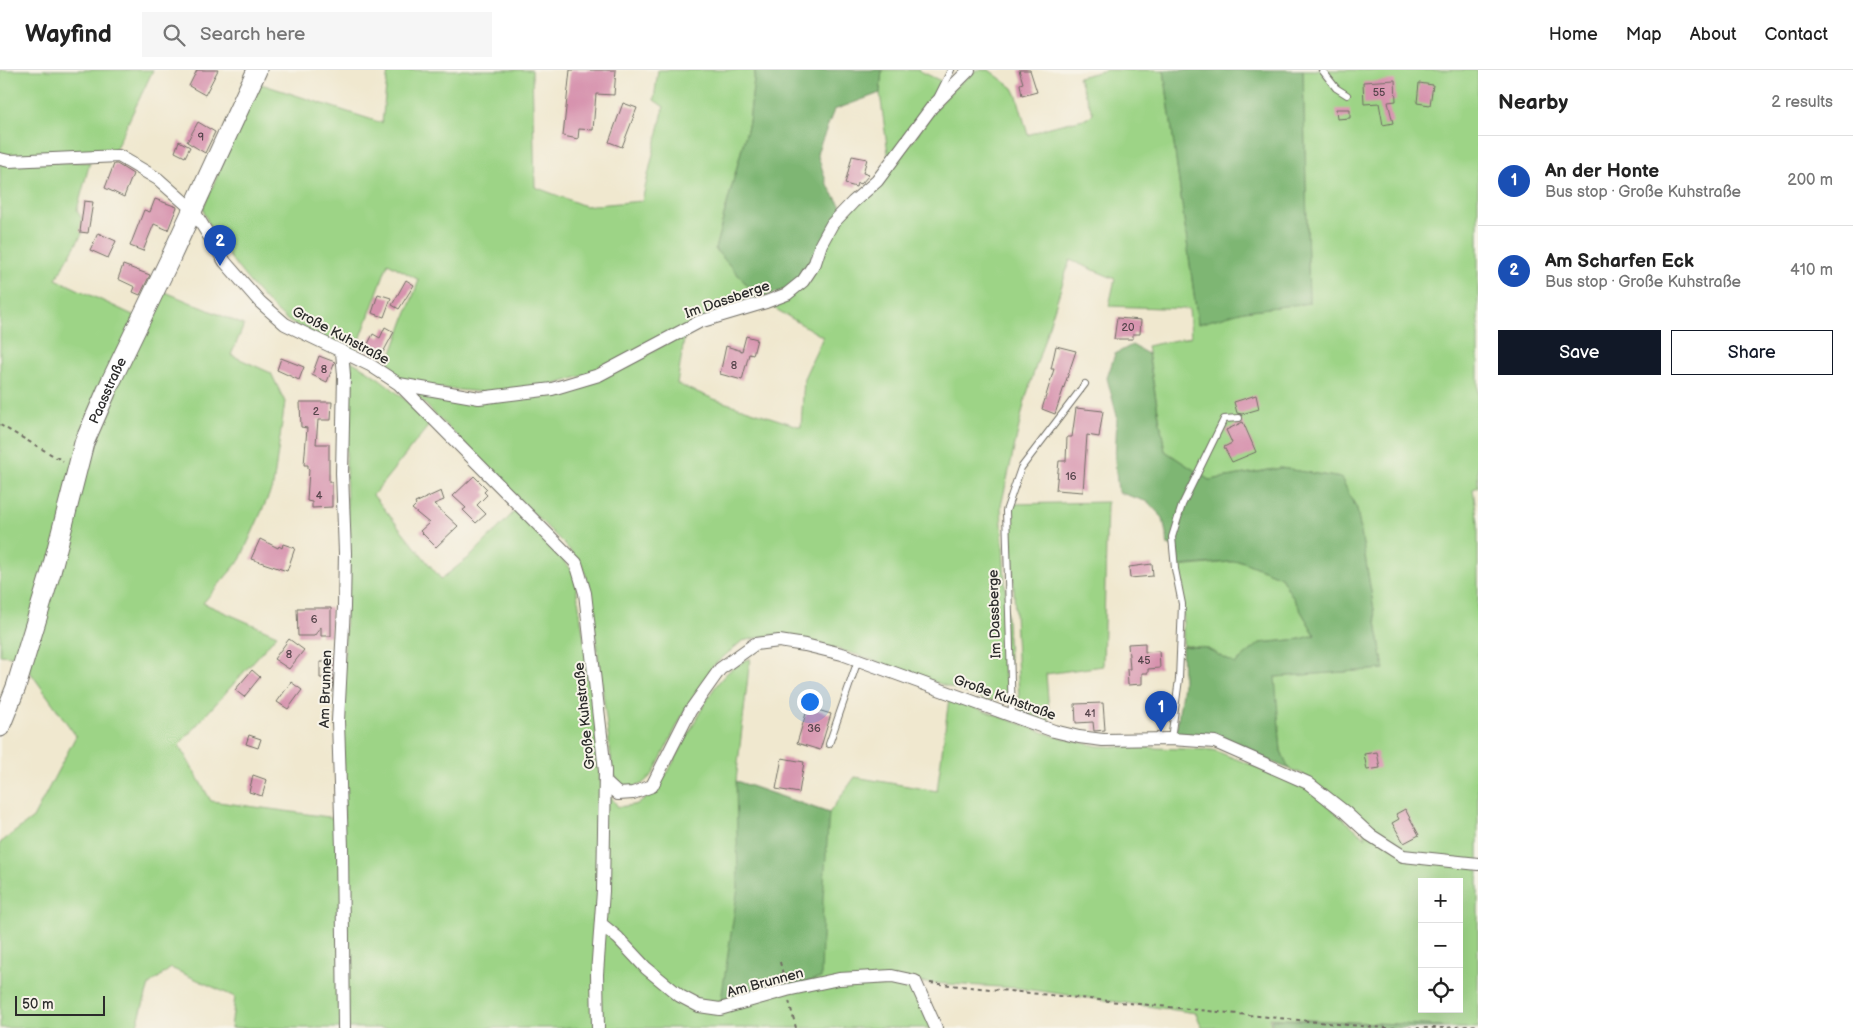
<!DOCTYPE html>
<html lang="en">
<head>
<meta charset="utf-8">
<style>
  :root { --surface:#fff; --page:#f6f6f6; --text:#222; --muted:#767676; --line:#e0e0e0; --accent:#111827 }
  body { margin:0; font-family:"Balsamiq Sans",sans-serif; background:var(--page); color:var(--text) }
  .controls { position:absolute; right:15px; bottom:15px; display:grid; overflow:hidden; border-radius:0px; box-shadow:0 5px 20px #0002 }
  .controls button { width:45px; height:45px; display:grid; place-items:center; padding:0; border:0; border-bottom:1px solid var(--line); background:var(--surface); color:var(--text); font:25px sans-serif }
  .scale { position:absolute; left:15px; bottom:12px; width:90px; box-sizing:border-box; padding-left:5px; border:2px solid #2b2b2b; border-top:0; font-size:14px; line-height:18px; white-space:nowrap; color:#2b2b2b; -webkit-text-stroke:4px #f7f3e8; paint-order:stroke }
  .you { position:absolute; left:809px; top:631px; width:18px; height:18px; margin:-12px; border:4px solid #fff; border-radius:50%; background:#1a73e8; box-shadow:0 0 0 8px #1a73e833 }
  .badge { display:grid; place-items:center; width:32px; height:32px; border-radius:50%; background:var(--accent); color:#fff; font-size:16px; font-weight:700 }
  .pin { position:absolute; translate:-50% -41px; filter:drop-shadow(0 1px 2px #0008) }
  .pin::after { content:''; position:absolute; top:26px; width:18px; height:15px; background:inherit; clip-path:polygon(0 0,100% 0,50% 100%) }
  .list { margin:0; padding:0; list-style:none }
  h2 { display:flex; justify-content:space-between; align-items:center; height:65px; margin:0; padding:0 20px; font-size:21px }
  h2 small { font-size:16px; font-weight:400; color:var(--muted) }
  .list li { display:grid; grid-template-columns:32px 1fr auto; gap:15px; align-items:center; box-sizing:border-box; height:90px; padding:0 20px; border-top:1px solid var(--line) }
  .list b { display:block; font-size:19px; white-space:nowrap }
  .list p { margin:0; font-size:16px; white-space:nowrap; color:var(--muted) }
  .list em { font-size:16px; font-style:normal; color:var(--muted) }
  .actions { display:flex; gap:10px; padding:15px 20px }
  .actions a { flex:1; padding:11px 0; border:1px solid var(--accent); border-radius:0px; text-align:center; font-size:18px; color:var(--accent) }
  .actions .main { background:var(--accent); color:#fff }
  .icon { flex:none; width:28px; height:28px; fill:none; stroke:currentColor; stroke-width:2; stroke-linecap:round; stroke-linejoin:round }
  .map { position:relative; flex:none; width:1478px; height:958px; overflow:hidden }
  header { display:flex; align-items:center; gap:30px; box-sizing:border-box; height:70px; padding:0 25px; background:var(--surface); border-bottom:1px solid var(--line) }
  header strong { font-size:24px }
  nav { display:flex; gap:28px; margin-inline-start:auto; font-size:18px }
  .search { width:350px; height:45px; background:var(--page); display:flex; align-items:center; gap:12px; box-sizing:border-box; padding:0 18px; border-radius:0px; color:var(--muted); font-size:19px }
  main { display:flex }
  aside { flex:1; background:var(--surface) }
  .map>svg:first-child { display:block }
  .green { fill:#9dd486; stroke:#648058; fill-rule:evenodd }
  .forest { fill:#7eb673; stroke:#54704f }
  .building { fill:#d793ae }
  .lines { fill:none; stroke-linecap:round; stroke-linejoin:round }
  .lane-casing { stroke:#706d64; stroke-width:8 }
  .street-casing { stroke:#706d64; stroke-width:14 }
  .secondary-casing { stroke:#706d64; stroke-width:21 }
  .path { stroke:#706d64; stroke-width:2; stroke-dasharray:4 4; stroke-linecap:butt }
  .lane { stroke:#fff; stroke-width:6 }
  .street { stroke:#fff; stroke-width:12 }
  .secondary { stroke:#fff; stroke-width:19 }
  .labels { text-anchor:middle; stroke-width:4; stroke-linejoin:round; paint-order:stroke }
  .number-label { font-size:11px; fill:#56454c }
  .street-label { font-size:14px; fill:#2b2b2b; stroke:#f7f3e8 }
</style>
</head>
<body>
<header>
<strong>Wayfind</strong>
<div class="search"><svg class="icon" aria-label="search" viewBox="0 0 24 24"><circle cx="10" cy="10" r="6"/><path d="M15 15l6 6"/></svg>Search here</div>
<nav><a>Home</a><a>Map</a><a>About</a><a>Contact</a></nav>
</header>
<main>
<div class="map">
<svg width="1478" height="958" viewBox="0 0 1478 958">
  <rect width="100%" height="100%" fill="#f7f3e8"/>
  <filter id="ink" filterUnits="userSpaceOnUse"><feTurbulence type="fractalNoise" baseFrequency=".02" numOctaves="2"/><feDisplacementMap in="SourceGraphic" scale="10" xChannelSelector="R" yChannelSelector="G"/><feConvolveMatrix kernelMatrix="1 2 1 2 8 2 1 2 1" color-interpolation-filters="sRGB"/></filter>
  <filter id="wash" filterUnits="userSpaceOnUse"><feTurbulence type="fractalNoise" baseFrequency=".0096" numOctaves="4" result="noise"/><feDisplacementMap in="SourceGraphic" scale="20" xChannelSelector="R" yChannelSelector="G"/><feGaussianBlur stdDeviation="1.12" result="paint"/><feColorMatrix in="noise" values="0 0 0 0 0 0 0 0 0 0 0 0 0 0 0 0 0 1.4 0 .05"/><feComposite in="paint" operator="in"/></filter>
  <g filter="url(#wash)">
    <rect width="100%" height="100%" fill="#f0e8cf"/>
    <!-- green -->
    <path class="green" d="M0,0h153l-39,82 -114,4z
      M388,0h144l3,117 50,19 57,-5 22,-94 -10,-7 4,-30h97l-6,52 -34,127 44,49 -161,73 -45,14 -60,8 -56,-5 -38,-10 -13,-9 33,-89 -31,-17 -32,88c-22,-9 -46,-17 -66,-29 -23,-14 -83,-88 -87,-114l55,-125 124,40z
      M882,0h36l23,11 -10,22 -42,58 -9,-68z
      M976,0h13l24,18 4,8 11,39 21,-8 39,-9 5,-5 -15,-36 29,-7h57l34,254 45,-13 66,-8 -6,-233h175v417l-5,2 5,34v505h-36v-2l-173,-8 3,10h-70l-6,-15 -178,-25 -106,-6 19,46h-700l4,-31 -64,-29 -22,17 -13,43h-136v-185l33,-25 43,-82 -48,-67 34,-115 28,-113 73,-150 81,34 -13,30 40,18 14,29 -12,84 -33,74 -37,43 74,32 -98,110 32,56 125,17 -1,3 9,-3 -2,-98 6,-170 -2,-81 1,-110c35,18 56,38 83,65l-57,71 68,84 30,-23 45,-46 58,62 21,142 5,67 18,26c5,-1 13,-1 19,-3 33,-13 59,-100 88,-129 6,-7 17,-12 25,-17l-14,123 93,32 26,-36 82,14 12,-93 105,38 44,10 115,4 90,35 63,53 -7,-20 -58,-45 -12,-4 -8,-18 -7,-74 110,-8 -27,-160 -16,-31 -61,-10 -71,12 -44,-29 -18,-105 44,-9 -2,-28 -80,-3 6,-27 -45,-19 -45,140 -24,106 9,171 -2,15 -11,8h-11l-125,-44 -48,-14 -41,-7 -30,6 -29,25 -27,42 -33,66 -11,10 -9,3 -12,-3 -8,-11 -24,-189 -7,-19 -14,-17 -151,-152 3,-5c20,1 39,10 60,10 37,-1 85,-8 120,-23 29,-13 57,-30 85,-44l-8,50 37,15 87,28 3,-49 19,-41 -49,-29 26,-20 10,-12 25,-51 43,-41 17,-19 39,-54 19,-22zM1422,812h37v127h-37z
      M90,92l-13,48 9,17 -30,52 79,37 -115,341 -20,-2v-492z
      M1107,432l-4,164 -57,8 4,50 -27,-10 -4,-14 -9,-196z
      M1241,491l40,16 34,58 -14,4 -41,4 -25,21 -29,-16 -23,-3v-39l-5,-39z"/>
    <!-- forest -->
    <path class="forest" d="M755,0h127l-2,23 -46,17 -17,43 10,31 15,24 -37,65 -17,16 -29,9 -44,-49 34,-127z
      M1164,0h139l6,233 -65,8 -46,13z
      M1132,275l16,9 17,97 44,29 72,-12 60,10 16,31 27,160 -109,8 6,74 8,18 -73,-29 -40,-7 7,-49 -1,-38 24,2 29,16 25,-21 41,-4 14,-4 -34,-58 -40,-16 -62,5 -2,-17 -9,-4 -5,-27 -15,-16 -30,-10 -3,-31 2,-45 -10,-38 8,-24z
      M736,711l93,32 -6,85 -2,80 -101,29 18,-120z
      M1271,949l171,7v2h-169z"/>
    <g id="blocks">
      <!-- building -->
      <path class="building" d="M197,0h21l-13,25 -16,-9z
        M570,0h46l-2,25 -18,-1 -3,36 -14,-1 -1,10 -15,-3z
        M1019,0h11l7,22 -15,4 -2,-12 3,-1z
        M1395,10l1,21 -8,1 5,21 -10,2 -4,-22 -15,1 -1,-22z
        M1419,13l14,2 -3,20 -13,-2z
        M623,33l14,5 -15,39 -13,-5z
        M1336,39h14v9l-13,1z
        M198,52l17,10 -10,21 -18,-11z
        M179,71l11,6 -5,10 -10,-5z
        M852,86l15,3 -4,14 6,2 -8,9 -4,-1 -1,4 -11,-3z
        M114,94h3l16,10 -9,23 -19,-9z
        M155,129l22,8 -9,23 -14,-6 -11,27 -13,-5 14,-36 6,2z
        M84,131l9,1 -5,31 -8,-1z
        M98,163l18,8 -8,17 -18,-8z
        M123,195l27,10 -10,20 -7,-3 2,-5 -17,-8z
        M406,210l8,5 -15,24 -7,-4z
        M378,224l13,4 -7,19 -12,-4z
        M1117,248l24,2 -1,14h-7v5h-19z
        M385,257l9,5 -14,26 -15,-8 8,-16 7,4z
        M746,266l11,3 -4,16 -4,-1 -7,26 -22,-6 6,-28 16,5z
        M1056,276l20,5 -21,63 -13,-5 12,-40h-3z
        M319,286l16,6 -8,20 -15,-7z
        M281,288l23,9 -5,13 -22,-10z
        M1256,325l3,14 -17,5 -5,-1 -3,-11z
        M300,332h32l-1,18h-13l-2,24h13v38h3v25l-20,1v-6l-5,-1 2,-32 -1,-1v-3h-4l3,-37 -6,-1z
        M1076,338l27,3 -4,26 -12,-2 -4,57 -27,-2 3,-29h7l1,-24h5z
        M1243,352l13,30 -24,10 -8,-15 8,-4 -6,-13z
        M474,406l13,13 -3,3 3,3 -10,10 9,9 -10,9 -13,-13 3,-2 -13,-12z
        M441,421l3,9 -10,4 24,22 -22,21 -16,-16 9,-8 -17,-14 4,-4 -1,-2z
        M260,469l18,9 1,-2 3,2 1,-4 12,4 -8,23 -36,-12z
        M1152,494l1,12 -23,2 -1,-11z
        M297,538h34v28h-10v-9l-7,9h-16z
        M289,569l15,11 -15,19 -15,-10z
        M1145,573v9l14,-1 1,17 -12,1v4h-6v11l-14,1 -1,-16h3l-2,-25z
        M329,585h4l-1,33h-3v-10h-9v-16h9z
        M252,600l8,7 -16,20 -9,-7z
        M291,612l11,8 -14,19 -11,-7z
        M1103,633l2,27 -11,1 -1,-9 -17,1 -1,-19z
        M808,637l23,7 -11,36 -23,-7z
        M249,665l12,4 -3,9 -12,-4z
        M1377,682l3,16 -13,2 -3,-16z
        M782,688l22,4 -5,31 -23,-4z
        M253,705l14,5 -5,16 -13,-4z
        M1405,739l14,26 -15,8 -12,-20 7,-4 -3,-5z"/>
    </g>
  </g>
  <g filter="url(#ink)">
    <use href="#blocks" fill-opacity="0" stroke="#706d64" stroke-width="1"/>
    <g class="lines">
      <!-- lane casing -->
      <g class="lane-casing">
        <path id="lane" d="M1322,0l14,18 11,7
          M938,26l13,-26
          M1012,646l-6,-205 15,-43 64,-84
          M1171,669l8,-60 3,-75 -7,-35 -3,-32 10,-32 42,-86 15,-1
          M829,674l29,-84"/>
      </g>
      <!-- street casing -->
      <g class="street-casing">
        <path id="street" d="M0,89l9,2 110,-5 39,23 35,31 32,52 35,40 25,22 85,41 29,19 177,179 9,30 20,178 -2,120 -6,83 1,54
          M342,282l2,23 -2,98 3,80 -1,54 -6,114 4,127 2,180
          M399,314l80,14 73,-9 47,-14 100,-53 67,-20 21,-8 16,-13 12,-18 6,-19 11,-20 21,-22 24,-21 55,-74 37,-37
          M605,712l13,12 15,-1 19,-7 38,-75 30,-42 35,-25 24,-3 26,4 37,9 212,77 25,6 24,3 68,-1 44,3 93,41 37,29 25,23 33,21 75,8
          M601,854l17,14 28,30 34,28 19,10 21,3 67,-19 52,-11 53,-3 23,5 21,47"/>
      </g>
      <!-- secondary casing -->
      <g class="secondary-casing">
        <g id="secondary">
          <path id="s1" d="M0,657l16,-40 35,-115 33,-129 27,-62 58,-120 88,-191"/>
        </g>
      </g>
      <!-- path -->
      <path class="path" d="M0,355l63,36
        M780,892l4,17
        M930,913l418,42 38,3h58l34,-3
        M789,931l7,27"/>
      <!-- lane -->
      <use href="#lane" class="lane"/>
      <!-- street -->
      <use href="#street" class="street"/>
      <!-- secondary -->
      <use href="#secondary" class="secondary"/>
    </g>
  </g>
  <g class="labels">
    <!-- number labels -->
    <g class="number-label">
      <text x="1379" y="26">55</text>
      <text x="201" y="71">9</text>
      <text x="1128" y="261">20</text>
      <text x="734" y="299">8</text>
      <text x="324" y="303">8</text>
      <text x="316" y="345">2</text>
      <text x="1071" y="410">16</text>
      <text x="319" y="429">4</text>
      <text x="314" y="553">6</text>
      <text x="289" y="588">8</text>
      <text x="1144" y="594">45</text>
      <text x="1090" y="647">41</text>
      <text x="814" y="662">36</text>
    </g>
    <!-- street labels -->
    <g class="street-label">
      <text transform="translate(727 229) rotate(-19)" y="5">Im Dassberge</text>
      <text transform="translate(341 265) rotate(28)" y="5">Große Kuhstraße</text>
      <text dy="5" stroke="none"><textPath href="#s1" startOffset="354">Paasstraße</textPath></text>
      <text transform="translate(994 544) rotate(-92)" y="5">Im Dassberge</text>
      <text transform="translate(325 619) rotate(-88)" y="5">Am Brunnen</text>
      <text transform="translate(1005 627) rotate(20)" y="5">Große Kuhstraße</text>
      <text transform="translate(584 646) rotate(-96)" y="5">Große Kuhstraße</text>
      <text transform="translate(765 912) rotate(-15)" y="5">Am Brunnen</text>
    </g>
  </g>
</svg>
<div class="controls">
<button>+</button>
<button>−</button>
<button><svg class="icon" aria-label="locate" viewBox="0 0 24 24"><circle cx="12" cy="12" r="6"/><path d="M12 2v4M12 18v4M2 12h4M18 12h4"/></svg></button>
</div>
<div class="scale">50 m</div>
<div class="you"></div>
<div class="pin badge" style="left:1161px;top:662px;background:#1a4fb4">1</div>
<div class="pin badge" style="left:220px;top:196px;background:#1a4fb4">2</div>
</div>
<aside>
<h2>Nearby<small>2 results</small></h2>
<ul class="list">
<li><span class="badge" style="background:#1a4fb4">1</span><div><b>An der Honte</b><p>Bus stop · Große Kuhstraße</p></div><em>200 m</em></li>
<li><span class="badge" style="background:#1a4fb4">2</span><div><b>Am Scharfen Eck</b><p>Bus stop · Große Kuhstraße</p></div><em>410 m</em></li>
</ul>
<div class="actions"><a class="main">Save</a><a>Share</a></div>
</aside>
</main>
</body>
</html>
